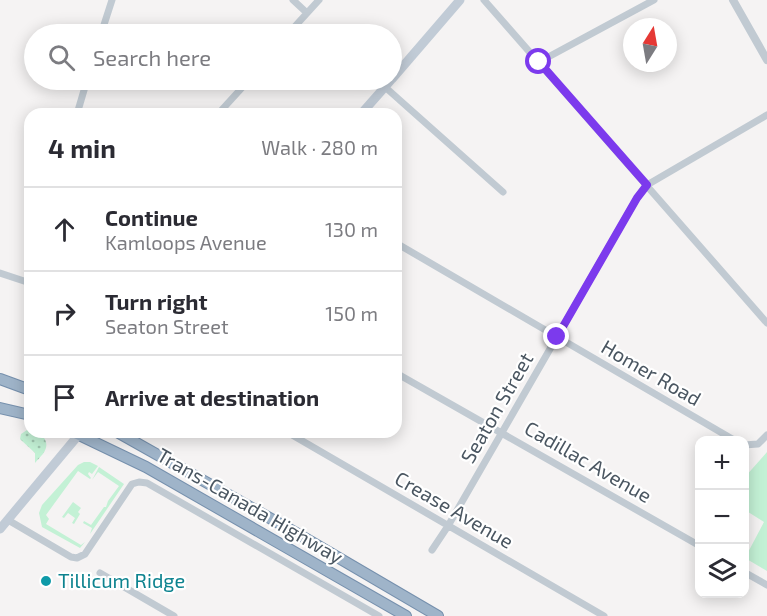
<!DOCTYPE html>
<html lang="en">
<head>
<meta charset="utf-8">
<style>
  :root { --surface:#fff; --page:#f7f7f7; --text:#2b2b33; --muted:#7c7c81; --line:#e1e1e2 }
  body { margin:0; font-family:"Exo 2",sans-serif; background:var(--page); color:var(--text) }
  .controls { position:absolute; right:18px; bottom:18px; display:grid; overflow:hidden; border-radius:12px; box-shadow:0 3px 15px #0003 }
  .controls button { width:54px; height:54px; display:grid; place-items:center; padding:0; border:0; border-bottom:2px solid var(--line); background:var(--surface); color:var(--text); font:30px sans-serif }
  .compass { position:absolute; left:623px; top:18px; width:54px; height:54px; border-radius:50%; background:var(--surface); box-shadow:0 3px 15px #0003; rotate:11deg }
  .stop { position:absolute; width:18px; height:18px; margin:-14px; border:4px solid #7c3aed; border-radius:50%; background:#fff }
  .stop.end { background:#7c3aed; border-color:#fff; box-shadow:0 2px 6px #0008 }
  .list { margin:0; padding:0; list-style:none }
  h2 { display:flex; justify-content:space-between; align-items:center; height:78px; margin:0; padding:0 24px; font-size:26px }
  h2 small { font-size:20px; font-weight:400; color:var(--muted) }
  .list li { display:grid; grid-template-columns:39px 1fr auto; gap:18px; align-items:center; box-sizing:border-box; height:84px; padding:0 24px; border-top:2px solid var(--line) }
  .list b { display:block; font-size:22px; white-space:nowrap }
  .list p { margin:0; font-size:20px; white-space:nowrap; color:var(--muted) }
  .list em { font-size:20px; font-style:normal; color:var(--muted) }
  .icon { flex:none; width:33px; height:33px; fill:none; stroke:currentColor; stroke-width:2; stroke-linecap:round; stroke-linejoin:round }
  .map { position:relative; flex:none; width:767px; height:616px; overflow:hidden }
  .search { position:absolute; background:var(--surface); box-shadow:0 3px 15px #0003; left:24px; top:24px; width:378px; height:66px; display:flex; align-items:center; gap:15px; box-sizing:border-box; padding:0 21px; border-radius:33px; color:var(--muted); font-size:22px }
  .panel { position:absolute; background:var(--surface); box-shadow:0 3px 15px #0003; left:24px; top:108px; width:378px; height:330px; border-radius:18px }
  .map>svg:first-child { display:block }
  .grass { fill:url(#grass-dots) }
  .green { fill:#c3f1d5 }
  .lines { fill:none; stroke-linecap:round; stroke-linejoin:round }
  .trunk-casing { stroke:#7690ad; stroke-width:12 }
  .minor { stroke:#c1cad2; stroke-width:7 }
  .tertiary { stroke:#c1cad2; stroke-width:8 }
  .secondary { stroke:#c1cbd6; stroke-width:9 }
  .trunk { stroke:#9fb4c9; stroke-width:10 }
  .route { stroke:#7c3aed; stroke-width:8 }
  .culture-dot { fill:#0f9aa8; stroke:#fff; stroke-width:2 }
  .labels { text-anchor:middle; stroke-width:4.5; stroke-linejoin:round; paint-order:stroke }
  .street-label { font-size:20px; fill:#4a5661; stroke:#fff }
  .culture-label { font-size:20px; fill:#0d838f; stroke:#fff; text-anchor:start }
</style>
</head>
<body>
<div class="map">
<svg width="767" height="616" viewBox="0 0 767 616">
  <defs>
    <pattern id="grass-dots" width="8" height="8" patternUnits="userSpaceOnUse" patternTransform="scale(1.5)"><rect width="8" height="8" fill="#c3f1d5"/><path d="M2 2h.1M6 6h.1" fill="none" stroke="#a0c6b0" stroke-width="1.8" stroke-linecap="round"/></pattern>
  </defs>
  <rect width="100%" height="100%" fill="#f5f3f3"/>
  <!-- grass -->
  <path class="grass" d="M30,428v4h14l3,3 -3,3c7,10 -3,18 -9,25v-10l-15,-14 1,-5z"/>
  <!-- green -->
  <path class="green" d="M767,452v119l-22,-13 19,-36 -19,-12 -1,-32z
    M84,462h6l8,4 -6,8 -3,-2 -1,2 3,4 -1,1 -12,-8 -32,44 3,4 -3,5 35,21 4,-3 -5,6 -38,-21 -3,-14 3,-8 36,-40z
    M99,467l25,17 -34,50 2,-6 -9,-5 1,-2 7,4 13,-18h2l2,-6 11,-15 -21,-14 -6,8z
    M73,502l8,6 -3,4 2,2 -6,10 -2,-1 3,-5 -7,-5 -4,5 -2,-1z"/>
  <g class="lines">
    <!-- trunk casing -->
    <g class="trunk-casing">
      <path id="trunk" d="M0,379l30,11
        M0,408l30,7
        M73,432l73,35 260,149
        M117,432l181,102 140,82"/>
    </g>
    <!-- minor -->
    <path class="minor" d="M293,0l14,13
      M484,0l283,323
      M101,34l11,-34
      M288,34l31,-34
      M539,62l115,-62
      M385,87l118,105
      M77,114l10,-34
      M218,114l31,-34
      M396,243l338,197
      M0,273l30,10
      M396,373l304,173
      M287,432l317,184
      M744,445l14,-1 9,-9
      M8,520l63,37 6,1 8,-4 47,-70 7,-2 8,1 232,133
      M432,550l16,-24 189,-328 10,-13 120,-70
      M744,572l23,13
      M100,573l74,43"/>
    <!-- tertiary -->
    <path class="tertiary" d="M733,0l34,60"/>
    <!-- secondary -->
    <path class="secondary" d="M392,79l68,-79
      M361,114l30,-34
      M0,529l81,-97"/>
    <!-- trunk -->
    <use href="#trunk" class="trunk"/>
  </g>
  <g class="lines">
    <!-- route -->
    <path class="route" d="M539,62l108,123 -10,13 -80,139"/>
  </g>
  <!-- markers -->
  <circle class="culture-dot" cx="46" cy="581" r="6"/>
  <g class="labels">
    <!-- street labels -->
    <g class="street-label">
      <text transform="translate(651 373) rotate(30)" y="7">Homer Road</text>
      <text transform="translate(497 408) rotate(-60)" y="7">Seaton Street</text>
      <text transform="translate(588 462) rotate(30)" y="7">Cadillac Avenue</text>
      <text transform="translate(250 506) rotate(30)" y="7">Trans-Canada Highway</text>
      <text transform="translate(454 510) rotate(30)" y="7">Crease Avenue</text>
    </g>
    <!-- culture labels -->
    <g class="culture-label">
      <text x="58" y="588">Tillicum Ridge</text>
    </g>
  </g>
</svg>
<div class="controls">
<button>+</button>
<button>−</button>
<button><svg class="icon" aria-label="layers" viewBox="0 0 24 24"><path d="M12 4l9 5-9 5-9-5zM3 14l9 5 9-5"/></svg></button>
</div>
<svg class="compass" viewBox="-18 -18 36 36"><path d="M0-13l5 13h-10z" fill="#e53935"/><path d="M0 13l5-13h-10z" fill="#7c7c81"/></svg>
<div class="stop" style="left:539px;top:62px"></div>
<div class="stop end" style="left:557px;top:337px"></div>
<div class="search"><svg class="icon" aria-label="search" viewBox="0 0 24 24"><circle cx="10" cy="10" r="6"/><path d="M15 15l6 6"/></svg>Search here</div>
<section class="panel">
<h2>4 min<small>Walk · 280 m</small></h2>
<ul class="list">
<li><svg class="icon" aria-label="ahead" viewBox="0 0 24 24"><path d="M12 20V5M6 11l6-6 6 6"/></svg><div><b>Continue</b><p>Kamloops Avenue</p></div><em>130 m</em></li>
<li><svg class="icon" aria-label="right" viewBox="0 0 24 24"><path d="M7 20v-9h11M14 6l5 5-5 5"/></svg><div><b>Turn right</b><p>Seaton Street</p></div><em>150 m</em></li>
<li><svg class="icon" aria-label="arrive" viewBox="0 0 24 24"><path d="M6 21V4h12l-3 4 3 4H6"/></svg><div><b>Arrive at destination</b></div></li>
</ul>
</section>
</div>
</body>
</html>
